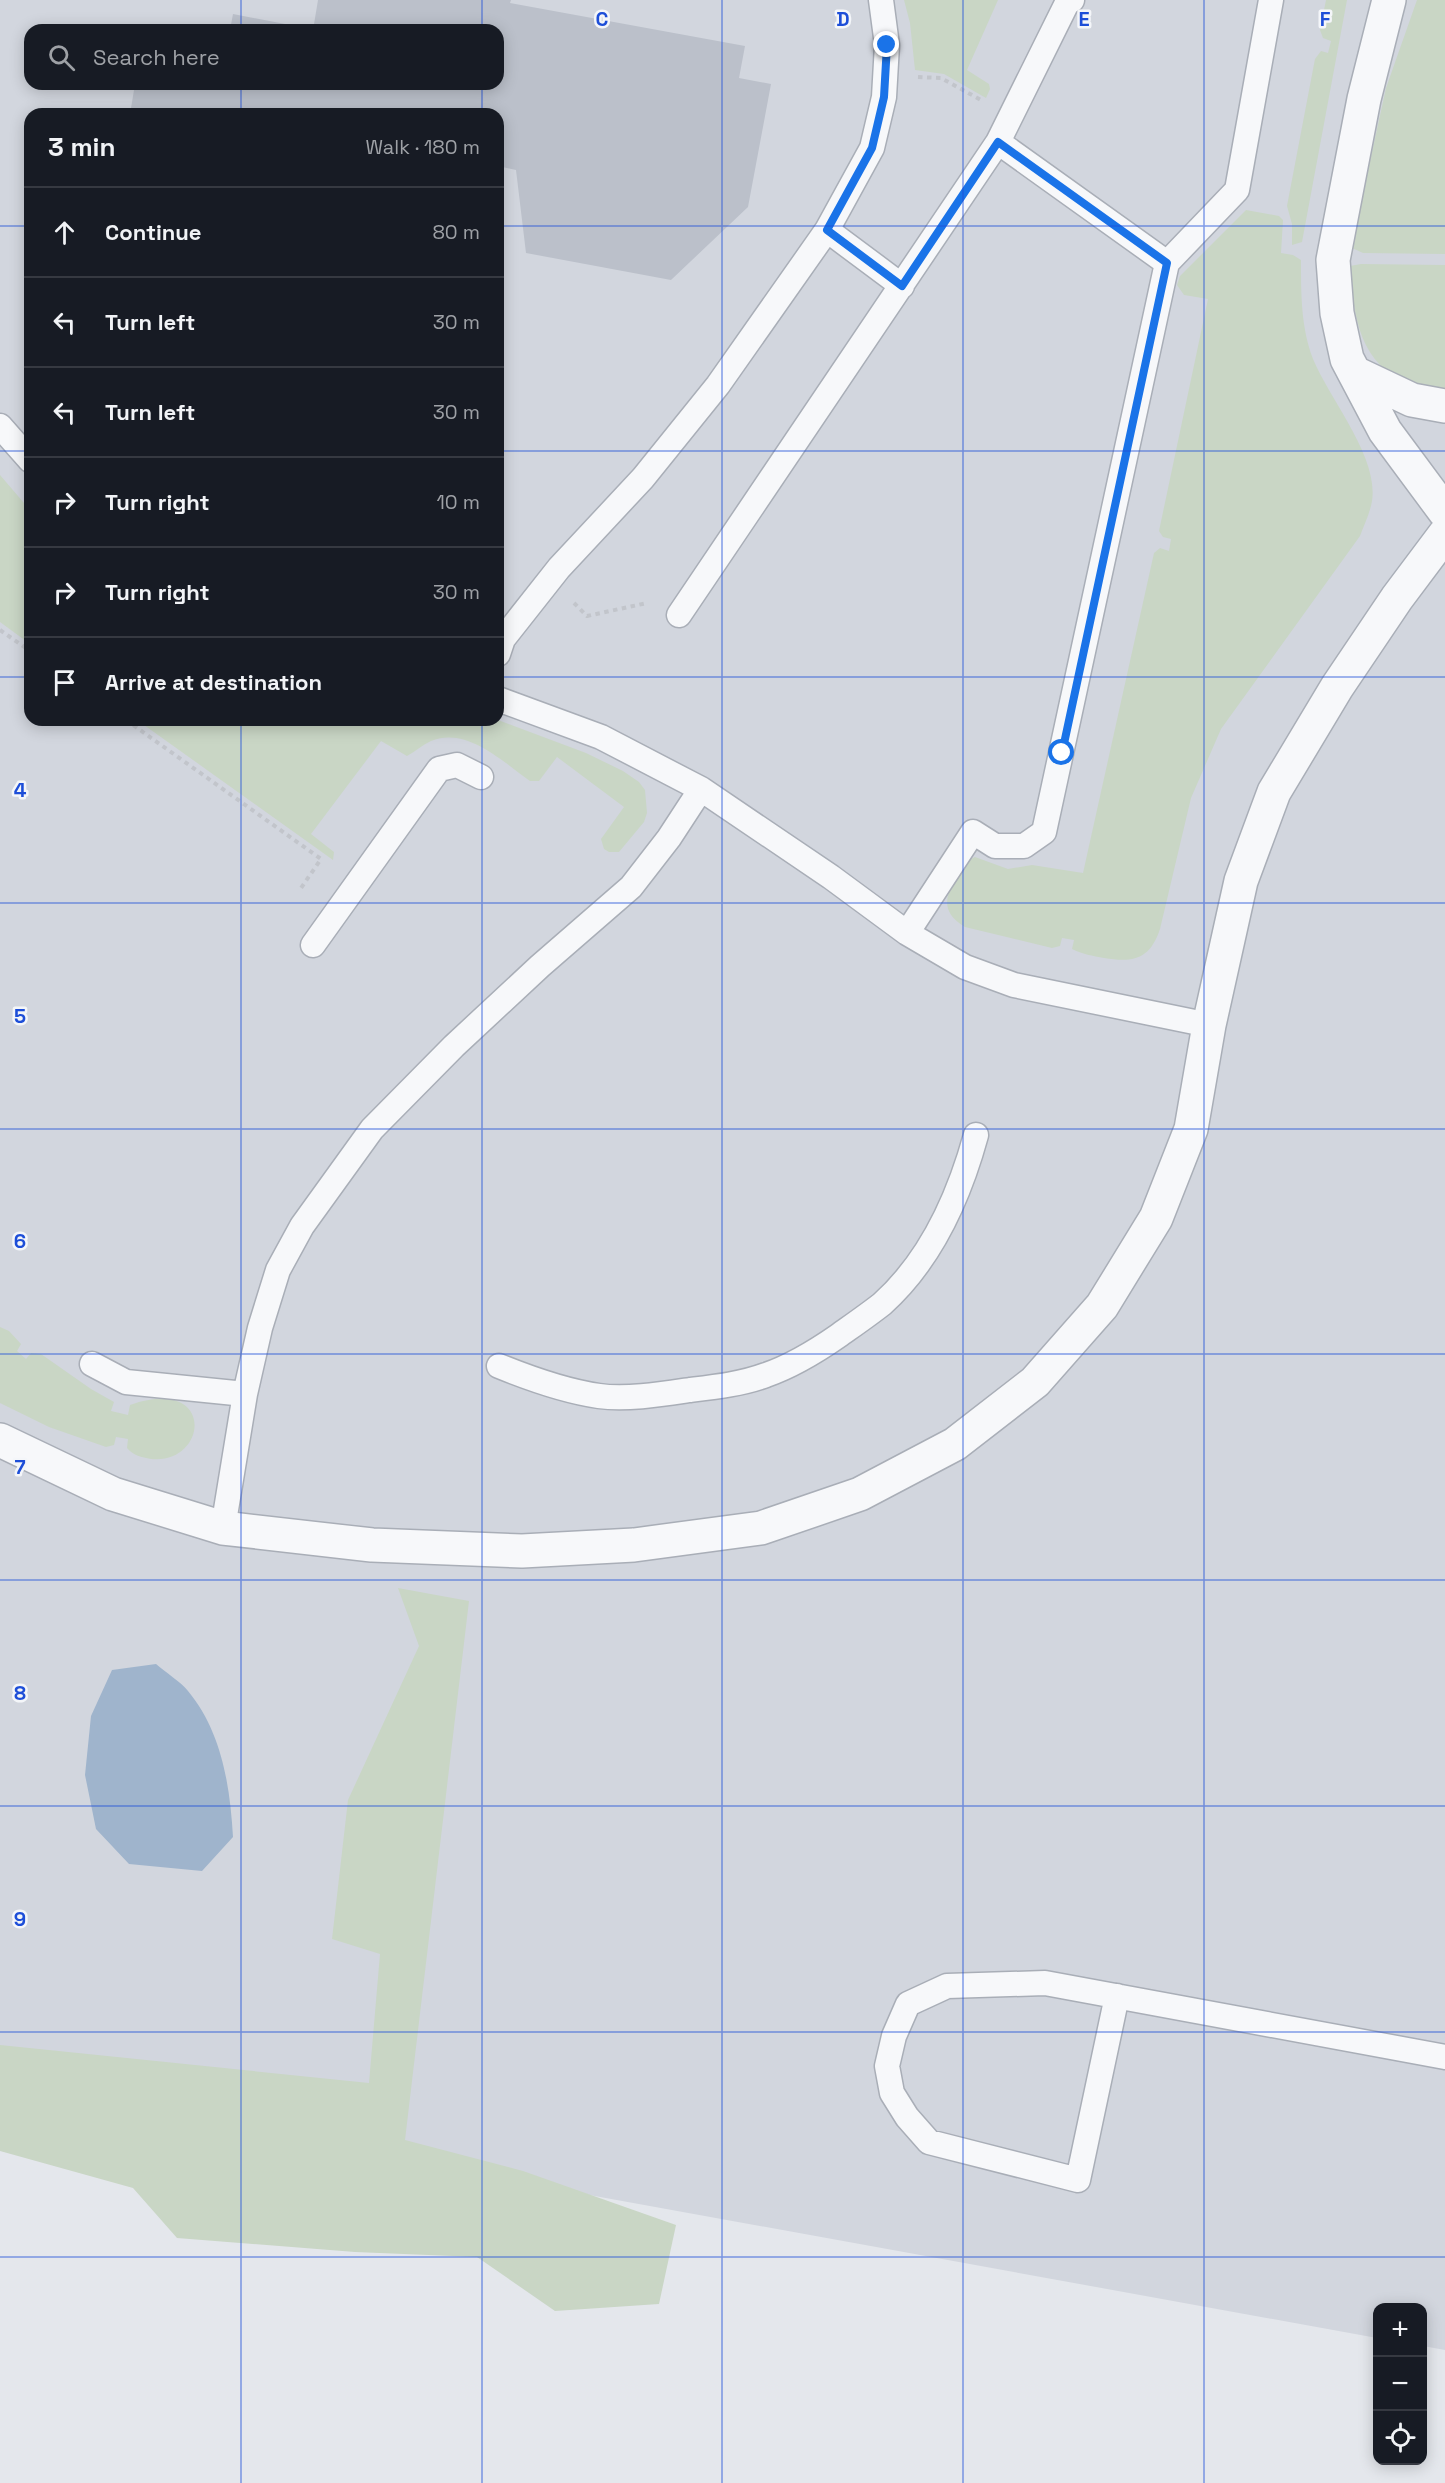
<!DOCTYPE html>
<html lang="en">
<head>
<meta charset="utf-8">
<style>
  :root { --surface:#171b24; --page:#20242c; --text:#f1f3f6; --muted:#9ea1a6; --line:#363941 }
  body { margin:0; font-family:"Space Grotesk",sans-serif; background:var(--page); color:var(--text) }
  .controls { position:absolute; right:18px; bottom:18px; display:grid; overflow:hidden; border-radius:12px; box-shadow:0 3px 15px #0003 }
  .controls button { width:54px; height:54px; display:grid; place-items:center; padding:0; border:0; border-bottom:2px solid var(--line); background:var(--surface); color:var(--text); font:30px sans-serif }
  .stop { position:absolute; width:18px; height:18px; margin:-14px; border:4px solid #1a73e8; border-radius:50%; background:#fff }
  .stop.end { background:#1a73e8; border-color:#fff; box-shadow:0 2px 6px #0008 }
  .list { margin:0; padding:0; list-style:none }
  h2 { display:flex; justify-content:space-between; align-items:center; height:78px; margin:0; padding:0 24px; font-size:26px }
  h2 small { font-size:20px; font-weight:400; color:var(--muted) }
  .list li { display:grid; grid-template-columns:39px 1fr auto; gap:18px; align-items:center; box-sizing:border-box; height:90px; padding:0 24px; border-top:2px solid var(--line) }
  .list b { display:block; font-size:22px; white-space:nowrap }
  .list em { font-size:20px; font-style:normal; color:var(--muted) }
  .icon { flex:none; width:33px; height:33px; fill:none; stroke:currentColor; stroke-width:2; stroke-linecap:round; stroke-linejoin:round }
  .map { position:relative; flex:none; width:1445px; height:2483px; overflow:hidden }
  .search { position:absolute; background:var(--surface); box-shadow:0 3px 15px #0003; left:24px; top:24px; width:480px; height:66px; display:flex; align-items:center; gap:15px; box-sizing:border-box; padding:0 21px; border-radius:18px; color:var(--muted); font-size:22px }
  .panel { position:absolute; background:var(--surface); box-shadow:0 3px 15px #0003; left:24px; top:108px; width:480px; height:618px; border-radius:18px }
  .map>svg:first-child { display:block }
  .built { fill:#d2d6de; fill-rule:evenodd }
  .green { fill:#c9d6c5 }
  .water { fill:#9fb4cc }
  .building { fill:#bbc0ca }
  .lines { fill:none; stroke-linecap:round; stroke-linejoin:round }
  .lane-casing { stroke:#a9aeb7; stroke-width:27 }
  .street-casing { stroke:#a9aeb7; stroke-width:36 }
  .path { stroke:#c2c5cb; stroke-width:4; stroke-dasharray:4.5 4.5; stroke-linecap:butt }
  .lane { stroke:#f7f8fa; stroke-width:24 }
  .street { stroke:#f7f8fa; stroke-width:33 }
  .route { stroke:#1a73e8; stroke-width:8 }
  .grid { fill:none; stroke:#1d4ed8; stroke-width:1.5; stroke-opacity:0.55 }
  .grid-label { font-size:20px; text-anchor:middle; font-weight:bold; fill:#1d4ed8; stroke:#f4f6f9; stroke-width:5; stroke-linejoin:round; paint-order:stroke }
</style>
</head>
<body>
<div class="map">
<svg width="1445" height="2483" viewBox="0 0 1445 2483">
  <rect width="100%" height="100%" fill="#e4e7ec"/>
  <!-- built -->
  <path class="built" d="M0,0h1445v2350l-22,-4 -1,-38h-44l-1,30 -1377,-250zM30,30h468v54h-468zM30,114h468v606h-468z"/>
  <!-- green -->
  <path class="green" d="M904,0h94l-31,70 22,14 1,5 -4,9 -42,-24 -29,-4 -5,-47z
    M1326,0h21l-45,242 -10,3v-21l-5,-18 28,-147 6,-8 7,2 3,-12 -8,-3 -3,-8z
    M1417,0h28v254l-82,-1 -11,-5 1,-9 33,-151z
    M1246,210l33,6 4,4 -2,33 12,2 8,5c0,35 0,67 12,99 17,41 66,98 59,142 -2,12 -8,24 -12,35l-139,193 -30,69 -31,131c-10,30 -26,34 -56,29 -11,-2 -22,-4 -32,-9l2,-9 -12,-2 -2,8 -8,2 -87,-21c-34,-20 -12,-44 4,-67l6,-3 33,12 24,-4 51,8 71,-320 6,-5 9,3 2,-12 -8,-2 -4,-6 49,-232 -24,-4 -7,-10 3,-9z
    M1361,264l84,1v129c-14,-5 -31,-7 -45,-14 -43,-23 -47,-71 -50,-114z
    M0,475l30,35v134l-30,-22z
    M137,720h361l88,33 37,18 16,11 6,8 2,23 -3,9 -25,30h-10l-5,-3 -3,-10 23,-32 -67,-50 -18,24h-9c-27,-19 -63,-55 -99,-40 -9,4 -16,11 -24,15l-26,-15 -70,93 23,18 -1,8z
    M0,1327l9,4 12,13 -4,7 9,8 5,-6 10,1 50,35 23,13 -3,9 17,4 2,-10c87,-30 78,60 21,54 -10,-2 -17,-3 -24,-11l1,-9 -12,-2 -2,8 -8,2 -57,-20 -49,-24z
    M398,1588l71,13 -64,539 118,31 153,54 -17,79 -104,7 -78,-54 -122,-5 -178,-14 -44,-50 -133,-37v-106l369,38 11,-129 -48,-15 16,-139 71,-154z"/>
  <!-- water -->
  <path class="water" d="M156,1664c10,9 24,17 32,27 34,41 42,95 45,146l-31,34 -73,-7 -33,-35 -11,-54 6,-59 21,-46z"/>
  <!-- building -->
  <path class="building" d="M318,0h193l-1,3 235,43 -6,32 32,6 -23,123 -77,73 -145,-27 -10,-83 -18,-4v-52h-368l5,-30h363v-54h-185z
    M233,14l78,15v1h-81z"/>
  <g class="lines">
    <!-- lane casing -->
    <g class="lane-casing">
      <path id="lane" d="M998,142l169,121
        M827,230l75,56
        M0,426l30,34
        M679,615l319,-473 69,-139 5,-3
        M498,654l5,-15 56,-71 84,-90 75,-93 109,-155 45,-82 12,-51 3,-52 -6,-45
        M498,699l103,38 100,52 130,88 76,56 58,34 49,18 195,40
        M907,933l66,-101 22,14h29l20,-14 123,-569 70,-73 34,-190
        M313,945l126,-176 18,-4 24,12
        M92,1364l34,18 119,12
        M499,1366c32,13 65,25 100,30 27,4 64,-2 91,-6 25,-3 52,-6 76,-15 26,-9 49,-23 72,-39 14,-10 30,-21 44,-32 49,-44 77,-107 94,-169
        M223,1528l22,-134 15,-66 18,-58 24,-44 70,-97 82,-83 86,-80 91,-79 38,-49 32,-49
        M1117,1996l-39,184 -149,-38 -22,-25 -15,-24 -5,-27 7,-30 14,-32 39,-18 98,-3 400,74"/>
    </g>
    <!-- street casing -->
    <g class="street-casing">
      <path id="street" d="M1389,0l-25,99 -31,161 4,53 10,46 38,72 60,81
        M1355,373l57,27 33,6
        M0,1440l113,54 110,34 149,17 150,6 112,-6 127,-17 99,-34 95,-50 80,-62 67,-76 54,-88 35,-89 18,-104 32,-144 33,-89 63,-105 60,-89 48,-64"/>
    </g>
    <!-- path -->
    <path class="path" d="M918,77l23,1 40,22
      M574,603l13,13 60,-13
      M0,630l30,21
      M126,720l195,139 -22,32"/>
    <!-- lane -->
    <use href="#lane" class="lane"/>
    <!-- street -->
    <use href="#street" class="street"/>
  </g>
  <g class="lines">
    <!-- route -->
    <path class="route" d="M887,45l-3,52 -12,51 -45,82 75,56 96,-144 169,121 -105,490"/>
  </g>
  <!-- grid -->
  <path class="grid" d="M241,0v30M482,0v30M722,0v2483M963,0v2483M1204,0v2483M241,84v30M482,84v30M0,226h30M498,226h947M0,451h30M498,451h947M0,677h30M498,677h947M241,720v1763M482,720v1763M0,903h1445M0,1129h1445M0,1354h1445M0,1580h1445M0,1806h1445M0,2032h1445M0,2257h1445"/>
  <g class="grid-label">
    <text x="602" y="26">C</text>
    <text x="843" y="26">D</text>
    <text x="1084" y="26">E</text>
    <text x="1325" y="26">F</text>
    <text x="20" y="797">4</text>
    <text x="20" y="1023">5</text>
    <text x="20" y="1248">6</text>
    <text x="20" y="1474">7</text>
    <text x="20" y="1700">8</text>
    <text x="20" y="1926">9</text>
  </g>
</svg>
<div class="controls">
<button>+</button>
<button>−</button>
<button><svg class="icon" aria-label="locate" viewBox="0 0 24 24"><circle cx="12" cy="12" r="6"/><path d="M12 2v4M12 18v4M2 12h4M18 12h4"/></svg></button>
</div>
<div class="stop" style="left:1062px;top:753px"></div>
<div class="stop end" style="left:887px;top:45px"></div>
<div class="search"><svg class="icon" aria-label="search" viewBox="0 0 24 24"><circle cx="10" cy="10" r="6"/><path d="M15 15l6 6"/></svg>Search here</div>
<section class="panel">
<h2>3 min<small>Walk · 180 m</small></h2>
<ul class="list">
<li><svg class="icon" aria-label="ahead" viewBox="0 0 24 24"><path d="M12 20V5M6 11l6-6 6 6"/></svg><div><b>Continue</b></div><em>80 m</em></li>
<li><svg class="icon" aria-label="left" viewBox="0 0 24 24"><path d="M17 20v-9H6M10 6l-5 5 5 5"/></svg><div><b>Turn left</b></div><em>30 m</em></li>
<li><svg class="icon" aria-label="left" viewBox="0 0 24 24"><path d="M17 20v-9H6M10 6l-5 5 5 5"/></svg><div><b>Turn left</b></div><em>30 m</em></li>
<li><svg class="icon" aria-label="right" viewBox="0 0 24 24"><path d="M7 20v-9h11M14 6l5 5-5 5"/></svg><div><b>Turn right</b></div><em>10 m</em></li>
<li><svg class="icon" aria-label="right" viewBox="0 0 24 24"><path d="M7 20v-9h11M14 6l5 5-5 5"/></svg><div><b>Turn right</b></div><em>30 m</em></li>
<li><svg class="icon" aria-label="arrive" viewBox="0 0 24 24"><path d="M6 21V4h12l-3 4 3 4H6"/></svg><div><b>Arrive at destination</b></div></li>
</ul>
</section>
</div>
</body>
</html>
